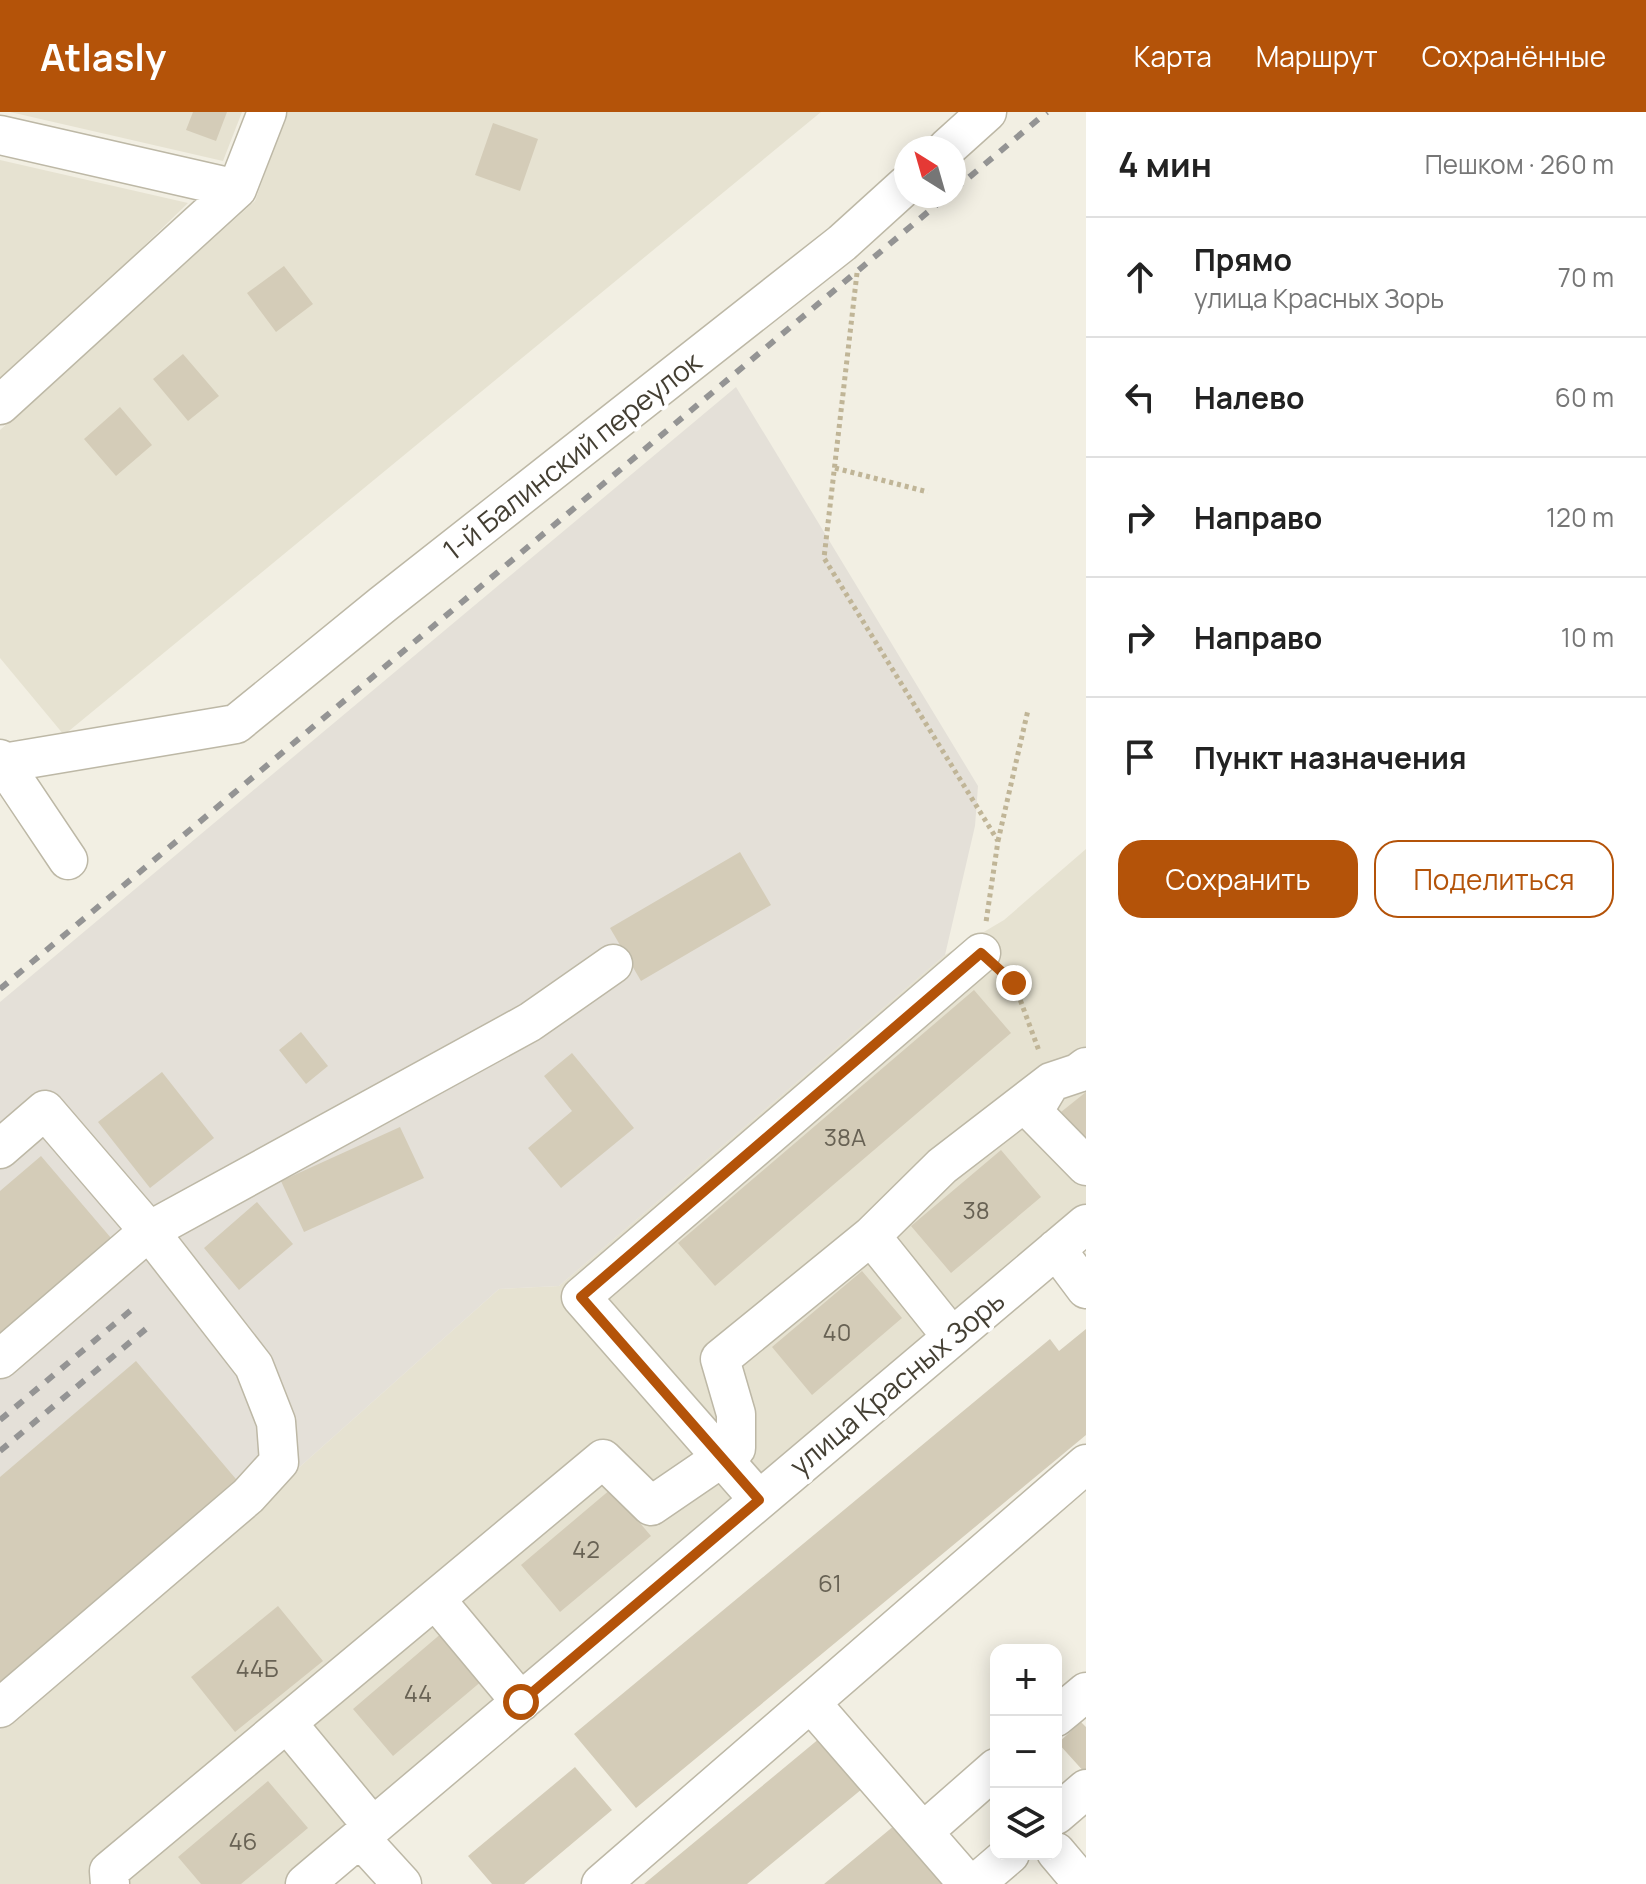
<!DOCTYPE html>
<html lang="ru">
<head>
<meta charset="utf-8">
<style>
  :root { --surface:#fff; --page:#f2f2f2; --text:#222; --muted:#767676; --line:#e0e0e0; --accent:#b45309 }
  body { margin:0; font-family:Manrope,sans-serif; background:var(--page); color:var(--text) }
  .controls { position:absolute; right:24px; bottom:24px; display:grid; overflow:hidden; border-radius:16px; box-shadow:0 4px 20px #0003 }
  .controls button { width:72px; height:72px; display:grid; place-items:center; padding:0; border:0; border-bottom:2px solid var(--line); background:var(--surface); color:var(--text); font:40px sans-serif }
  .compass { position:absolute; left:894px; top:24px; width:72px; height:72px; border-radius:50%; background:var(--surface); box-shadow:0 4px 20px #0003; rotate:323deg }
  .stop { position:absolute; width:24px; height:24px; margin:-18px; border:6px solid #b45309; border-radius:50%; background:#fff }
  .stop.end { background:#b45309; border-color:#fff; box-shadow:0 2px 8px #0008 }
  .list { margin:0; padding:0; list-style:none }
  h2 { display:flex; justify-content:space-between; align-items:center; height:104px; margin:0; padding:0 32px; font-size:34px }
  h2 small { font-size:26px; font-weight:400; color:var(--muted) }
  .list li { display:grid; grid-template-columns:52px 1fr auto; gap:24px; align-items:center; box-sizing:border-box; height:120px; padding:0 32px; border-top:2px solid var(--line) }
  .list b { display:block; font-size:30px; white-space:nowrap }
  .list p { margin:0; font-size:26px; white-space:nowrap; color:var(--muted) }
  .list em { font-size:26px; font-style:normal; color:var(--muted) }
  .actions { display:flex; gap:16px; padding:24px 32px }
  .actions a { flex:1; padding:18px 0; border:2px solid var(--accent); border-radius:24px; text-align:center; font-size:28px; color:var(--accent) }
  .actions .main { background:var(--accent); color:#fff }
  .icon { flex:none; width:44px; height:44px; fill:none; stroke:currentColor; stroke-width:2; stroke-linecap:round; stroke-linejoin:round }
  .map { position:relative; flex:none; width:1086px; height:1772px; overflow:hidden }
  header { display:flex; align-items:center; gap:48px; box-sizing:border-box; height:112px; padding:0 40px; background:var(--accent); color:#fff }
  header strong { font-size:38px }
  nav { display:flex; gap:44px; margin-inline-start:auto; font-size:28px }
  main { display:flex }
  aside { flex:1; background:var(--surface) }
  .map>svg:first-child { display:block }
  .residential { fill:#e6e2d1 }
  .industrial { fill:#e4e0d8 }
  .building { fill:#d4ccb8 }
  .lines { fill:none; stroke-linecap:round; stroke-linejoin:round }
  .minor-casing { stroke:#bdb8a6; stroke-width:41 }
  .path { stroke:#c0b597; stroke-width:5; stroke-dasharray:4 4; stroke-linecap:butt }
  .minor { stroke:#fff; stroke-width:38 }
  .rail { stroke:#949494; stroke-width:6; stroke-dasharray:10 10; stroke-linecap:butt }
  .route { stroke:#b45309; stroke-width:10 }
  .labels { text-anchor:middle; stroke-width:8; stroke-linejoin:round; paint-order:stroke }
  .number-label { font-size:24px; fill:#686254 }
  .street-label { font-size:28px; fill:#443f33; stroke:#fff }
</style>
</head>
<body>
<header>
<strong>Atlasly</strong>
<nav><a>Карта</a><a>Маршрут</a><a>Сохранённые</a></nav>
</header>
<main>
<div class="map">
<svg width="1086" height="1772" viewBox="0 0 1086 1772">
  <rect width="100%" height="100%" fill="#f2efe3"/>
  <!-- residential -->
  <path class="residential" d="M10,0h232l-19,49z
    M287,0h534l-757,623 -64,-77v-228l255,-229z
    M0,48l188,43 -188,183z
    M1086,737v366l-797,669h-289v-154l116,-99 383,-342 60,-3 386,-331 59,-35z"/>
  <!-- industrial -->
  <path class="industrial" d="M736,275l242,399 -3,40 -30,129 -386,331 -60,3 -383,342 -116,99v-728z"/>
  <!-- building -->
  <path class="building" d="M193,0h34l-11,29 -30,-11z
    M493,11l45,16 -18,52 -45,-16z
    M284,154l29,38 -37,28 -29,-39z
    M183,242l36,42 -31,25 -35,-42z
    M120,295l32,38 -36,31 -32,-37z
    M740,740l31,53 -130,76 -31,-53z
    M974,878l37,43 -296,253 -37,-43z
    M301,920l27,34 -22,18 -27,-34z
    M572,941l62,75 -73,60 -33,-40 44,-37 -28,-35z
    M162,960l52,66 -64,50 -52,-66z
    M1086,980v50l-25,-30z
    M400,1015l24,51 -120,54 -23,-51z
    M1001,1038l40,47 -90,76 -40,-47z
    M41,1044l76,89 -117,99v-153z
    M257,1090l36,42 -54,46 -35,-42z
    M862,1159l40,47 -90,77 -40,-48z
    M1086,1217v106l-450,373 -62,-74 476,-395 9,12z
    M136,1249l105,124 -241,205v-213z
    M611,1377l40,47 -91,76 -39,-47z
    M278,1494l45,55 -88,71 -44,-55z
    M443,1520l40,48 -90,76 -40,-47z
    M1081,1610l5,5v47l-28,-31z
    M820,1626l42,51 -115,95h-103z
    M575,1655l37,43 -88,74h-32l-24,-28z
    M268,1669l40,47 -67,56h-40l-23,-27z
    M895,1713l49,59h-120z"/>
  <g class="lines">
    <!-- minor casing -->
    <g class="minor-casing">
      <path id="minor" d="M0,23l237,54
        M947,36l40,-36
        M0,293l237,-216 30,-77
        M0,647l3,4 233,-39 146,-119 460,-362 64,-58
        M3,651l65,97
        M1051,970l-18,30 53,54
        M0,1037l45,-39 104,121 105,135 22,56 3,40 -31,34 -248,212
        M871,1124l71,-70 109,-84 27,-9 8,-6
        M1056,1137l30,40
        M0,1247l149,-128 381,-209 83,-58
        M759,1388l-178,-203 400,-344
        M435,1487l86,103
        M811,1591l157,181
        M1056,1605l30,-25
        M287,1611l86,104
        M1056,1703l30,-26
        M923,1720l73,-64
        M360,1726l42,46
        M1056,1740l27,32
        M110,1772l-1,-13 494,-412 48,47 85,-58v-34l-16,-55 151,-123 81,101
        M305,1772l781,-660
        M601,1772l485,-420
        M975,1772l35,-30"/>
    </g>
    <!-- path -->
    <path class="path" d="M857,161l-33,285 174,283 -12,81
      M835,356l93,24
      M998,729l30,-131
      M1004,862l10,9 25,68"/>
    <!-- minor -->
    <use href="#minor" class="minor"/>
    <!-- rail -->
    <path class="rail" d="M954,78l93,-78
      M0,877l947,-793
      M0,1308l136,-114
      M0,1339l153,-128"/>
  </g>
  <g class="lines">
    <!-- route -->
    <path class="route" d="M521,1590l238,-202 -178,-203 400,-344 33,30"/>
  </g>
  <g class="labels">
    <!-- number labels -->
    <g class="number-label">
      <text x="845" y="1034">38А</text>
      <text x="976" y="1107">38</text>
      <text x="837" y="1229">40</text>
      <text x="586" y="1446">42</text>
      <text x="830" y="1480">61</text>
      <text x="257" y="1565">44Б</text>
      <text x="418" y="1590">44</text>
      <text x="243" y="1738">46</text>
    </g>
    <!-- street labels -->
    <g class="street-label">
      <text transform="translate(572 344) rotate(-38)" y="10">1-й Балинский переулок</text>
      <text transform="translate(897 1271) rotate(-40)" y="10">улица Красных Зорь</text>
    </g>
  </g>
</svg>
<div class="controls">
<button>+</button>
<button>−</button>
<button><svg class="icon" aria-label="layers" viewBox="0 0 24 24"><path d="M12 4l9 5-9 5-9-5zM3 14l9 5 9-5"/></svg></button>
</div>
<svg class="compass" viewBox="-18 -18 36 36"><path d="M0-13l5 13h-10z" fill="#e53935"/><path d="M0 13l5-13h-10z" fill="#767676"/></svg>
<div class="stop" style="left:521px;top:1590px"></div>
<div class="stop end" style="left:1014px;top:871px"></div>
</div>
<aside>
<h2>4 мин<small>Пешком · 260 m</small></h2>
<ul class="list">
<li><svg class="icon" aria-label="ahead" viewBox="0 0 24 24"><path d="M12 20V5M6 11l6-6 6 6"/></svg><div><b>Прямо</b><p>улица Красных Зорь</p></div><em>70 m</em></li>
<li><svg class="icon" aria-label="left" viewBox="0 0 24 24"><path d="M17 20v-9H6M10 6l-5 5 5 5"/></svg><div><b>Налево</b></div><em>60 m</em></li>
<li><svg class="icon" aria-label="right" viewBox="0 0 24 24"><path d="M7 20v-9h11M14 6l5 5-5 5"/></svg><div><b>Направо</b></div><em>120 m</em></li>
<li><svg class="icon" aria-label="right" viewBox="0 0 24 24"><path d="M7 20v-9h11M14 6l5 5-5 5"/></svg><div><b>Направо</b></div><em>10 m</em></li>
<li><svg class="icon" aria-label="arrive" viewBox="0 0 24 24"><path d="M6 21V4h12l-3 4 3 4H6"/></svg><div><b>Пункт назначения</b></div></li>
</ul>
<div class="actions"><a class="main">Сохранить</a><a>Поделиться</a></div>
</aside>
</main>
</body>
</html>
